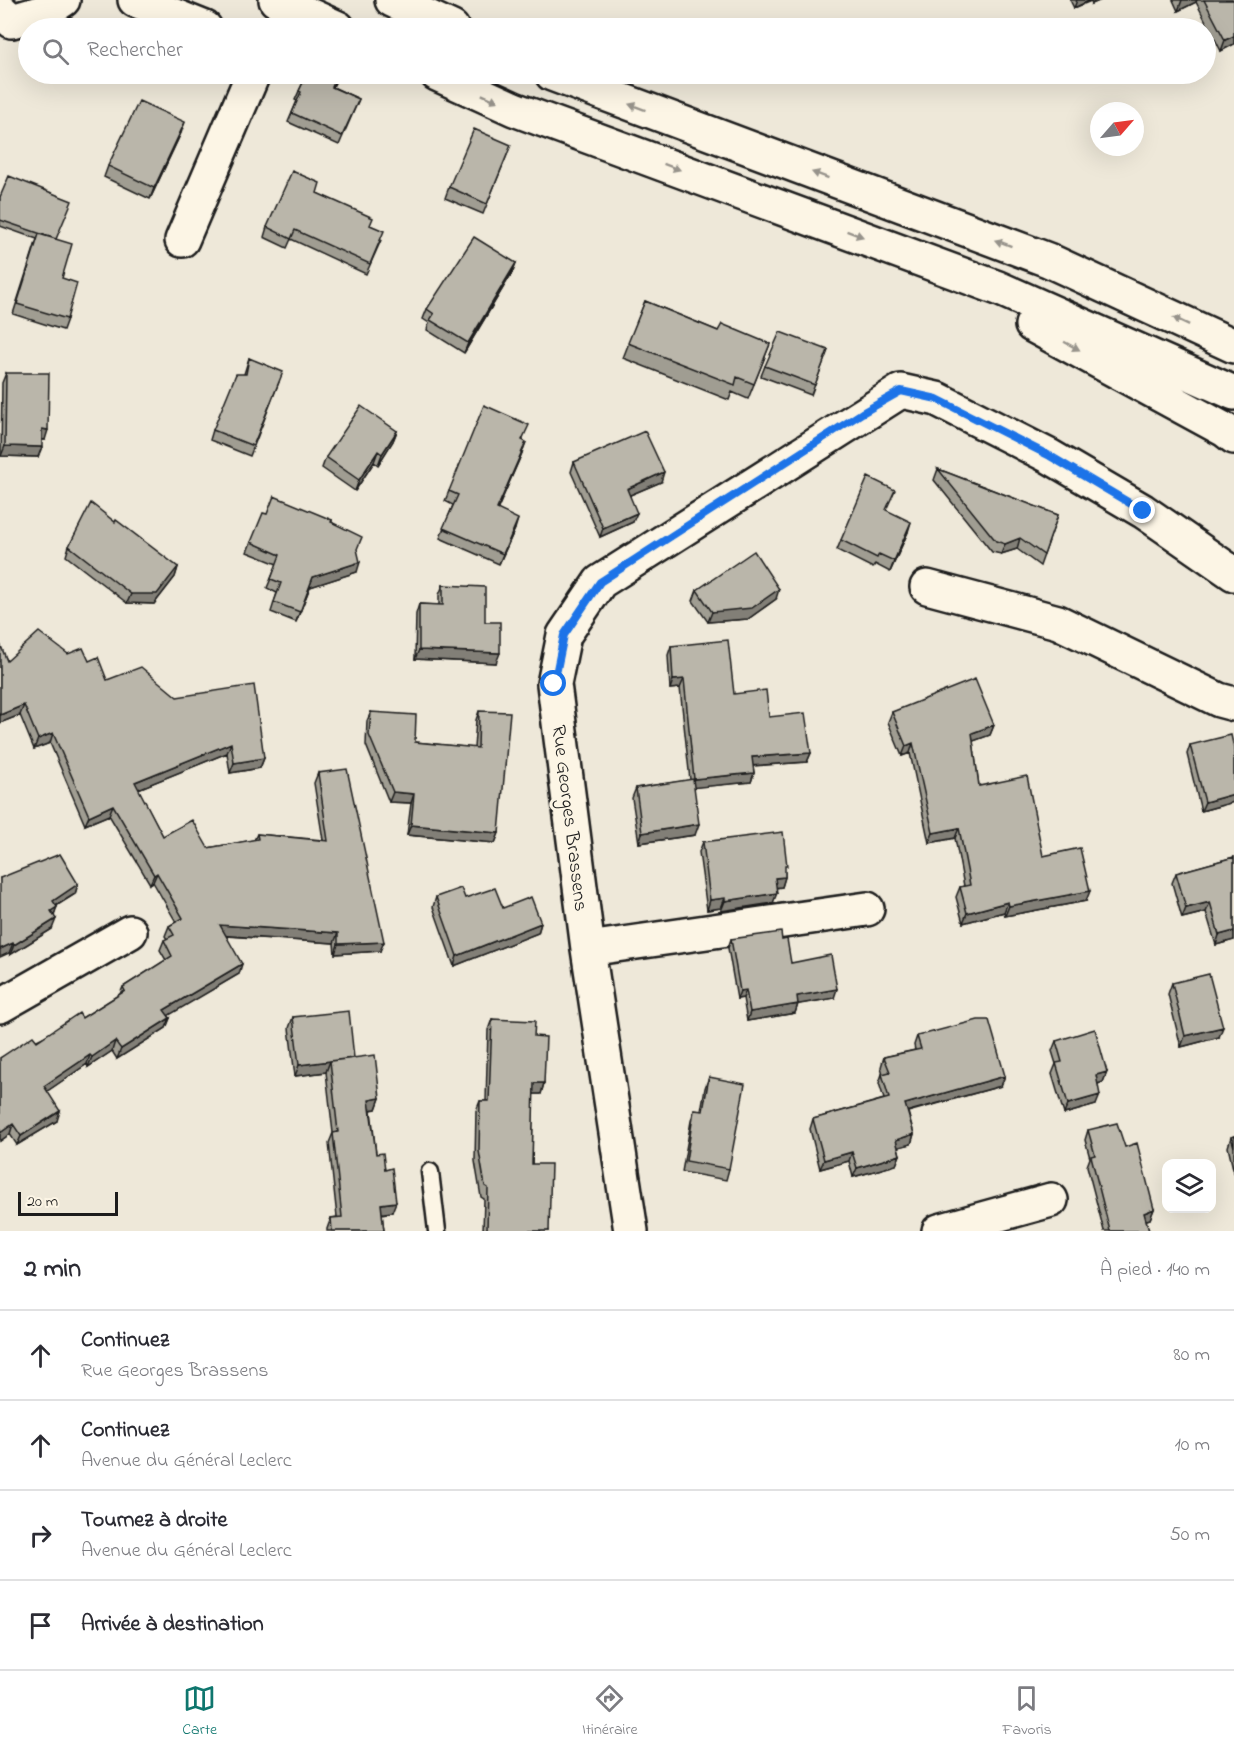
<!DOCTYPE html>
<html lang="fr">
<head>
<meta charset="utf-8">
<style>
  :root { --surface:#fff; --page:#f2f2f3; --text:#2b2b33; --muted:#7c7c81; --line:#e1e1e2; --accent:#0f766e }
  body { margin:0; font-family:"Indie Flower",sans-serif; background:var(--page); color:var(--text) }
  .controls { position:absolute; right:18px; bottom:18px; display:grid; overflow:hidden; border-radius:12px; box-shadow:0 6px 24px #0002 }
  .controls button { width:54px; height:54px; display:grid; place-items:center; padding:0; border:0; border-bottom:2px solid var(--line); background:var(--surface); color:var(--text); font:30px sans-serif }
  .compass { position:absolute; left:1090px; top:102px; width:54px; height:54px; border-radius:50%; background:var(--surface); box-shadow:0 6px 24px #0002; rotate:62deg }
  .scale { position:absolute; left:18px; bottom:15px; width:100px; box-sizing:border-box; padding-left:6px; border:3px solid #1c1c1c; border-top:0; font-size:16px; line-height:21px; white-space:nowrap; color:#1c1c1c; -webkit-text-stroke:4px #fcf5e5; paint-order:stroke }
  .stop { position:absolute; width:18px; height:18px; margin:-14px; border:4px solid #1a73e8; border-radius:50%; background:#fff }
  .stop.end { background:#1a73e8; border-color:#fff; box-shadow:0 2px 6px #0008 }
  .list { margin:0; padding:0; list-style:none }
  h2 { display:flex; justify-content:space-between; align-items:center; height:78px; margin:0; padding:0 24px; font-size:26px }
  h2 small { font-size:20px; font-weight:400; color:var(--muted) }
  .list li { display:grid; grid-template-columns:39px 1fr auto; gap:18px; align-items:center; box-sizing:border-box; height:90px; padding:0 24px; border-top:2px solid var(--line) }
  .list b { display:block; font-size:22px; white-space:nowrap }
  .list p { margin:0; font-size:20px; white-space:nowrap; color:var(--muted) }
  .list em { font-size:20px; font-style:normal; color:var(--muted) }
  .icon { flex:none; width:33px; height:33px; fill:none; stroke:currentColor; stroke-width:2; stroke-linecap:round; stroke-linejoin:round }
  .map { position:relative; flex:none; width:1234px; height:1231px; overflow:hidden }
  .search { position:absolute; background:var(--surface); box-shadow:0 6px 24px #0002; left:18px; right:18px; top:18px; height:66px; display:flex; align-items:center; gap:15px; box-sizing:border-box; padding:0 21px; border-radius:33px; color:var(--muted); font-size:22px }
  .sheet { height:438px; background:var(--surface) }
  nav { display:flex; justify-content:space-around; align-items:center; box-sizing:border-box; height:84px; border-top:2px solid var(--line); background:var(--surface); font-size:16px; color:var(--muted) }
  nav a { display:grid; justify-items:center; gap:3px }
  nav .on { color:var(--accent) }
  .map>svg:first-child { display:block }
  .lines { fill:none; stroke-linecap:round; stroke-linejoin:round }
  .lane-casing { stroke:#1c1c1c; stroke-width:21 }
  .street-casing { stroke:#1c1c1c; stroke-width:38 }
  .highway-casing { stroke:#1c1c1c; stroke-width:38 }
  .lane { stroke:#fcf5e5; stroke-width:16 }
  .street { stroke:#fcf5e5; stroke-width:33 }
  .highway { stroke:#fcf5e5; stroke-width:33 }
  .wall { fill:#a09d92; stroke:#1c1c1c; stroke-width:1.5 }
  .shaded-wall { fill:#827f77; stroke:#1c1c1c; stroke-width:1.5 }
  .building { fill:#bab6aa; stroke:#1c1c1c; stroke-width:1.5 }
  .oneway { fill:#97938b }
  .route { stroke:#1a73e8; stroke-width:8 }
  .labels { text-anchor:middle; stroke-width:6; stroke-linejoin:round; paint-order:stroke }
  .street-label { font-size:20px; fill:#1c1c1c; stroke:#fcf5e5 }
</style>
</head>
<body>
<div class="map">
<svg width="1234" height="1231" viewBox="0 0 1234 1231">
  <rect width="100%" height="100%" fill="#eee8d9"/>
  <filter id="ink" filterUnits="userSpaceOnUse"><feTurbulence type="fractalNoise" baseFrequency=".0167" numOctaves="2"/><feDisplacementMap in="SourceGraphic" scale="12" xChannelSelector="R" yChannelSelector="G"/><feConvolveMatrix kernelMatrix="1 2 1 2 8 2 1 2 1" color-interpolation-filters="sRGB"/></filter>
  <g filter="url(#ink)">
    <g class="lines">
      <!-- lane casing -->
      <g class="lane-casing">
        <path id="lane" d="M430,1172l7,59"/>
      </g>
      <!-- street casing -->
      <g class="street-casing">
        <path id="street" d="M135,0l70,28
          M0,10l12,11 34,-10 17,-11
          M182,240l71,-166
          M927,587l131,35 161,78 15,4
          M588,949l279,-40
          M0,1006l130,-74
          M631,1231l-43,-282 -34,-265 10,-49 36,-53 301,-191 36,8 112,57 94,55 91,63
          M939,1231l112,-31"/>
      </g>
      <!-- highway casing -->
      <g class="highway-casing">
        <path id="highway" d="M276,0l62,28
          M392,0l60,28
          M437,74l77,35 484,179 236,105
          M552,74l496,186 186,86
          M1032,325l193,105 9,7"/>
      </g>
      <!-- lane -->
      <use href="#lane" class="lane"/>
      <!-- street -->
      <use href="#street" class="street"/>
      <!-- highway -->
      <use href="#highway" class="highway"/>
    </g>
    <!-- wall -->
    <path class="wall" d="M1070,0h31l-9,4 -1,-3 -17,7z
      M1173,0h61v44l-13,7 -25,-49 -18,9z
      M307,74h32l-6,13 26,12 -20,46 -51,-23 9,-21 -2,-1 4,-9z
      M181,133l-31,66 -46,-22 4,-11z
      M507,155l-24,59 -38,-16 4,-11z
      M317,193l53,32 11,15 -15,34 -75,-35 -4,9 -23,-11 3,-10z
      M0,197l56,42 11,80 -4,11 -50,-16 24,-75 -37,-13z
      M516,263l-4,10 -48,80 -37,-23 2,-7 -6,-4 4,-10z
      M645,301l73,30 52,13 -22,55 -16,-7 -3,8 -106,-42z
      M828,350l-17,45 -50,-19 4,-10z
      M249,358l30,24 -29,74 -40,-16 3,-10 31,-56z
      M6,373l39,67h-3l-4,17 -37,-1 1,-73z
      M397,431l-4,10 -15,24 -4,-3 -19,29 -33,-23 4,-11z
      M523,440l-1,13 -25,57 18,19 -16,35 -59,-26 13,-33 -8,-4 4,-10z
      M574,462l87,20 -31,13 3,27 -33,15 -29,-65z
      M938,469l120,46 -18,51 -23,-17 -16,5 -9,-2 -58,-72z
      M887,511l21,21 -18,40 -15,-8 -2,4 -36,-18 4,-10z
      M332,520v2l25,28v22l-47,15 -14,35 -25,-10 6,-19 -10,-5 10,-24 -30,-12 4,-10z
      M69,546l109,21 -3,10 -21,27 -27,-1 -61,-47z
      M443,585l42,37 11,41 -81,-4 1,-45 3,-10 20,1v-10z
      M697,590l79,9 -28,20 -40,3 -15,-21z
      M0,644l7,17 61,-7 21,7 18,19 70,17 87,61 -4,10 -30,5 -3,-20 -89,36 25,47 45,12 46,-8 3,-6 66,6 -9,-57 4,-10 62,178 -45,3 -1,-11 -108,-7 13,38 -71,41 2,3 -4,10 -49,31 -5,-8 -24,16 -1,-3 -40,27 10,30 -40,24 -7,-11 -10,7v-83l82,-40 38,-24 3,-7 43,-27 -6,-10 4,-10 3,-1 -2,-3 4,-10 7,-4 -23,-40 -3,2 -41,-69 -24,10 -35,-82 -16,6 -14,-34 -20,8z
      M671,646l63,48 35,23 42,36 -4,9 -54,4 1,7 -3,9 -57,5 1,48 -56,8 -7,-45 4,-10 54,-8 -10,-92 -10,1 -2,-34z
      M479,711l20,122 -4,10 -88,-8 4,-32 -22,-1 -23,-57 1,-24 4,-9 44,30 59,6 2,-28z
      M892,712l102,13 -4,10 -17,6 6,45 64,70 43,45 -81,15 -1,-4 -41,11 -7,-26 4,-10 4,-1 -9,-48 -26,5 -19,-90 -8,3 -14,-34z
      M1190,745l44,3v54l-33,9 -14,-57z
      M703,842l82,30v5l-3,10 -6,1 -3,15 -52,8v-3l-14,2 -8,-58z
      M1234,857v83l-18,5 -10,-33 -24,6 -10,-35 4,-10z
      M0,878l78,6 -3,10 -19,12 -4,23 -42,26 -1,-2z
      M436,897l29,1 38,10 38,15 -3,10 -84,33 -21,-59z
      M731,939l51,1 9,23 43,35 -36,6 -3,9 -48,8 -4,-23 -6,1 -9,-51z
      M1172,983l47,54 -38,10 -13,-53z
      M293,1017l61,41 26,40 -4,11 -5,1 5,44 9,16 7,42 -10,2 2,17h-57v-2l4,-11 6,-1 -8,-74 4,-10 -7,-61 -31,4 -6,-48z
      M492,1019l42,17 10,47 -3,11h-8l-1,70 17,67h-66l1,-32 -3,-2 -6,-36 1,-50 4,-10h6l2,-71z
      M917,1036l84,50 -93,26 6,22 -3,10 -13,3 2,8 -4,10 -43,12 -4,-16 -29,8 -10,-40 3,-10 71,-20 -5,-16 3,-9h1l-2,-7 3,-10 31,-7 -1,-5z
      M1056,1041l51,31 -4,10 -5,2 -2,21 -32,9 -12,-40 4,-10 -4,-13z
      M709,1077l20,92 -3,11 -44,-8 9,-51 3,-11 7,1 4,-23z
      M1088,1130l37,17 29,62 -4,10 -4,1 3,11h-45l-17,-65 3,-8 -5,-18z
      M1234,1136v37l-6,-26 3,-10z"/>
    <!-- shaded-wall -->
    <path class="shaded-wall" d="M1077,0h14l-17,8z
      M1094,0h7l-9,4z
      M1182,0h15l-1,2 -18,9z
      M1234,36v8l-13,7 4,-11z
      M185,122l-4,11 -31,66 4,-11z
      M516,263l-4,10 -48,80 4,-10z
      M42,429l6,1 -3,10 -7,-1z
      M397,431l-4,10 -15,24 4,-11z
      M526,442l-4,11 -29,67 4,-11z
      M5,446l37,1 -4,10 -37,-1z
      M378,451l-4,11 -19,29 4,-11z
      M664,472l-3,10 -38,16 4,-9z
      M637,513l-4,9 -33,15 3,-9z
      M518,519l-3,10 -16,35 4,-10z
      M911,522l-3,10 -18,40 4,-11z
      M1020,538l-3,11 -16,5 4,-10z
      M360,562l-3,10 -47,15 -14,35 17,-45z
      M178,567l-3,10 -21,27 -27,-1 4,-9z
      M779,589l-3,10 -28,20 -40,3 4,-10z
      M419,650l81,3 -4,10 -81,-4z
      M684,679l-4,9 -10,1 3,-9z
      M24,705l-4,10 -20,8v-8z
      M994,725l-4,10 -22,8 4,-10z
      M53,733l-3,10 -16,6 4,-10z
      M231,743l-4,10 -96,39 4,-10z
      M913,743l-3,10 -8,3 4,-10z
      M811,753l-4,9 -58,4 3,-9z
      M264,758l-4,10 -30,5 4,-10z
      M754,773l-3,9 -61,6 4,-9z
      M393,792l21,2 -3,9 -22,-1z
      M1234,794v8l-33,9 4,-9z
      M113,805l-4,10 -24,10 4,-9z
      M699,824l-4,11 -56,8 3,-10z
      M411,825l88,8 -4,10 -88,-8z
      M959,828l-4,10 -26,5 4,-10z
      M157,873l-4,9 -3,2 4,-9z
      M785,877l-3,10 -11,1 4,-10z
      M78,884l-3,10 -26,16 4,-9z
      M1090,891l-4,10 -81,15 4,-10z
      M777,893l-4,10 -52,8 4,-10z
      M725,898l-4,10 -14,2 3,-10z
      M1008,902l-4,10 -41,11 4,-10z
      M1210,902l-4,10 -24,6 4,-10z
      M57,907l-4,10 -2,-6z
      M56,919l-4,10 -42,26 4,-10z
      M541,923l-3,10 -84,33 3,-10z
      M220,925l118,8 -4,10 -117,-8z
      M1234,931v9l-18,5 3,-10z
      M384,942l-4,9 -45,3 3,-10z
      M13,943l-4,10 -9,4v-8z
      M242,964l-3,10 -78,46 3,-10z
      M837,989l-3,9 -40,7 3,-9z
      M746,990l-3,8 -6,1 3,-8z
      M798,1004l-3,9 -48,8 3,-9z
      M170,1018l-4,10 -49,31 4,-10z
      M1223,1027l-4,10 -38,10 4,-11z
      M115,1041l-3,10 -24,16 4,-10z
      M90,1055l-3,9 -47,32 4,-10z
      M354,1058l-24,3 -4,11 -31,4 4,-11z
      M1107,1072l-4,10 -11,4 4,-11z
      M1005,1076l-4,10 -99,27 3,-9z
      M534,1083h10l-3,11h-11z
      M1100,1095l-4,10 -32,9 4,-10z
      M380,1098l-4,11 -10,1 3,-10z
      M60,1111l-3,10 -40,24 4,-9z
      M13,1124l-3,10 -10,7v-8z
      M914,1134l-3,10 -19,5 4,-9z
      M852,1152l-3,9 -29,8 4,-9z
      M900,1155l-4,10 -43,12 4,-9z
      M396,1202l-4,10 -15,2 4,-10z
      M1154,1209l-4,10 -9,3 3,-9z"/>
    <!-- building -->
    <path class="building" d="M1204,0h30v36l-9,4z
      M307,74h31l-6,13 27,12 -17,37 -50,-23 9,-21 -2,-1z
      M139,101l46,21 -31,66 -46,-22z
      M474,129l37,16 -24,59 -38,-17z
      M292,171l28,12 -3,10 56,25 -3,7 14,6 -14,33 -75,-34 -4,9 -24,-12z
      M9,176l63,25 -16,38 -56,-19v-23z
      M39,234l33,10 -10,34 15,5 -10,36 -50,-15z
      M474,237l42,26 -48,80 -38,-23 4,-6 -7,-5z
      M645,301l73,30 4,-7 48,20 -16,40 -17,-7 -2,8 -107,-42z
      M780,332l48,18 -13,35 -50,-19z
      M249,358l34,14 -30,74 -40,-16 23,-56h10z
      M6,373h43l-1,57 -6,-1v18l-37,-1z
      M484,405l45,20 -7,15 4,2 -29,67 21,10 -15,35 -60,-26 15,-33 -9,-4z
      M361,406l36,25 -15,23 -4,-3 -19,29 -33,-23z
      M645,431l19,41 -37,17 10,24 -34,15 -29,-66z
      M938,469l120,46 -14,40 -24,-17 -15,6 -9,-3z
      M868,477l27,13 -9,20 25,12 -17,39 -15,-7 -2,4 -36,-18z
      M274,496l58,24 -1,2 31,15 -5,12 3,13 -47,15 -13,35 -26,-10 7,-19 -10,-4 9,-24 -29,-13 12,-29 4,1z
      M91,503l24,19 1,-2 62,47 -21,27h-26l-62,-48z
      M754,551l25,38 -27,19 -40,4 -15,-22z
      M443,585l42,2v35h15v31l-81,-3v-46l24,1z
      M39,632l29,22 15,-6 6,13 9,-4 9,23 34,-13 36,30 77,-12 10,73 -30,5 -3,-20 -96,39 28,54 29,-16 16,28 50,-9 -1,-5 71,7 -10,-68 29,-4 37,173 -46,2v-11l-118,-8 22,39 -78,46 6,8 -49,31 -6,-8 -23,16 -2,-2 -46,31 16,25 -39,25 -8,-12 -13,9v-75l33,-22 4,5 42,-28 3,5 43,-27 -2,-4 49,-31 -8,-16 10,-5 -5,-9 14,-8 -26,-45 -3,2 -41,-70 -24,11 -36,-83 -15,6 -14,-34 -24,10v-71l7,17z
      M728,640l6,54 32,-4 3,27 36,-4 6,40 -59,4 2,16 -60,6 -10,-100 -11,1 -2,-34z
      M975,679l19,46 -22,8 7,53 48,-10 16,80 37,-8 10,43 -81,15 -1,-4 -41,11 -7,-26 10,-2 -11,-57 -26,5 -20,-90 -7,3 -14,-34z
      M479,711l31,1 -11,121 -88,-8 3,-31 -21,-2 -24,-57 2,-23 45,3 -1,27 63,6z
      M1231,735l3,13v46l-29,8 -15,-57z
      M693,779l6,45 -57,9 -6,-45z
      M783,832l4,34h-2v11l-10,1 2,15 -52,8v-3l-15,2 -7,-58z
      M60,854l18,30 -25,17 4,6 -6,4 5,8 -42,26 -1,-2 -13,6v-71z
      M1234,857v74l-15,4 -9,-33 -24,6 -10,-35z
      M461,888l4,10 30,-10 8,20 28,-11 10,26 -84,33 -21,-59z
      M781,932l1,8 5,-1 4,24 40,-8 6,34 -40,7 1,8 -48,8 -4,-22 -6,1 -9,-52z
      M1209,974l14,53 -38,9 -13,-53z
      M349,1011l5,47 -55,7 -6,-48z
      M492,1019l43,2 -1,15 12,1 -2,46h-10l-2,81h19l-2,67h-62l1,-43 -3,-2 -6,-35 1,-50h9z
      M978,1020h11l16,56 -100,28 9,30 -18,6 4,15 -43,13 -5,-16 -28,8 -11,-41 76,-21 -7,-24 8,-2 -6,-15 37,-8 -4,-13z
      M1095,1029l12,43 -11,3 4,20 -32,9 -12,-41 6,-1 -6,-21z
      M375,1055l5,43 -11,2 7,54 7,-1 2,17 7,-2 4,34 -15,2 3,27h-52l-1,-13 11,-1 -9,-84 5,-1 -8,-71z
      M709,1077l36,7 -16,85 -43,-8 8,-51 9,1z
      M1117,1123l8,24 12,-4 17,66 -10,4 5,18h-39l-19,-75 4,-1 -7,-25z
      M1234,1136v11l-3,-10z"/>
    <!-- one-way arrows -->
    <defs><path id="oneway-solid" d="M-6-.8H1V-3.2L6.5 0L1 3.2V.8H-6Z" transform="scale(1.5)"/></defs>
    <g class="oneway">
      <use href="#oneway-solid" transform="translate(490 98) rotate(24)"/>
      <use href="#oneway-solid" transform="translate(637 107) rotate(-160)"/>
      <use href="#oneway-solid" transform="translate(672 167) rotate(20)"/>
      <use href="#oneway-solid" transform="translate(820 175) rotate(-160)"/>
      <use href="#oneway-solid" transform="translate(855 234) rotate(20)"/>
      <use href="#oneway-solid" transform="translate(1003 243) rotate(-160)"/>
      <use href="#oneway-solid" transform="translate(1181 321) rotate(-155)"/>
      <use href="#oneway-solid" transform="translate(1072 346) rotate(28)"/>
    </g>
  </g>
  <g class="lines" filter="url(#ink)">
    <!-- route -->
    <path class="route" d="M554,684l10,-49 36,-53 262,-169 39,-22 36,8 113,57 93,55"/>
  </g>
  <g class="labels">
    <!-- street labels -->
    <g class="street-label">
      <text transform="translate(571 818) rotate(83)" y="7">Rue Georges Brassens</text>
    </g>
  </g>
</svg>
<div class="controls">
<button><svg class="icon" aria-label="layers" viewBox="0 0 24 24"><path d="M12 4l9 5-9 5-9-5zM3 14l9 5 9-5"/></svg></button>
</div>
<svg class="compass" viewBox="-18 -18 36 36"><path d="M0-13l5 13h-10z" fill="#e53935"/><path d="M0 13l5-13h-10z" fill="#7c7c81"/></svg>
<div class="scale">20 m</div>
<div class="stop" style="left:554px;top:684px"></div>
<div class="stop end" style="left:1143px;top:511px"></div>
<div class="search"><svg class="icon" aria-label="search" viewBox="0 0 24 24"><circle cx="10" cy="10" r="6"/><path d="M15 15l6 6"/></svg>Rechercher</div>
</div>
<section class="sheet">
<h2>2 min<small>À pied · 140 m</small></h2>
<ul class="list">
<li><svg class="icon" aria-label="ahead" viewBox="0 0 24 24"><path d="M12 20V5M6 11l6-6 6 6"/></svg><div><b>Continuez</b><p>Rue Georges Brassens</p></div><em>80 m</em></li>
<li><svg class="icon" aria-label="ahead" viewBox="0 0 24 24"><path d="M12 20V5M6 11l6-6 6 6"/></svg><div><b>Continuez</b><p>Avenue du Général Leclerc</p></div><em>10 m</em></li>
<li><svg class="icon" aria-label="right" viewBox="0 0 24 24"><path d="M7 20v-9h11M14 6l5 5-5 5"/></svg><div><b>Tournez à droite</b><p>Avenue du Général Leclerc</p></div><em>50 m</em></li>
<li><svg class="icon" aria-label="arrive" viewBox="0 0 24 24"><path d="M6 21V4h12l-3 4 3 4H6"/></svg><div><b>Arrivée à destination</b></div></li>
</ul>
</section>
<nav>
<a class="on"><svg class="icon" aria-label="map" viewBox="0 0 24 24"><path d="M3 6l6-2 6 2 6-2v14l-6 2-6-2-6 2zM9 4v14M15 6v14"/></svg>Carte</a>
<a><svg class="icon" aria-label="directions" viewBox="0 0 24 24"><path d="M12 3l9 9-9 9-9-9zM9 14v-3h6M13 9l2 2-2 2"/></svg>Itinéraire</a>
<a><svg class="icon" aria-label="saved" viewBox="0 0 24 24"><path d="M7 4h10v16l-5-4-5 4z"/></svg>Favoris</a>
</nav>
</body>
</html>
